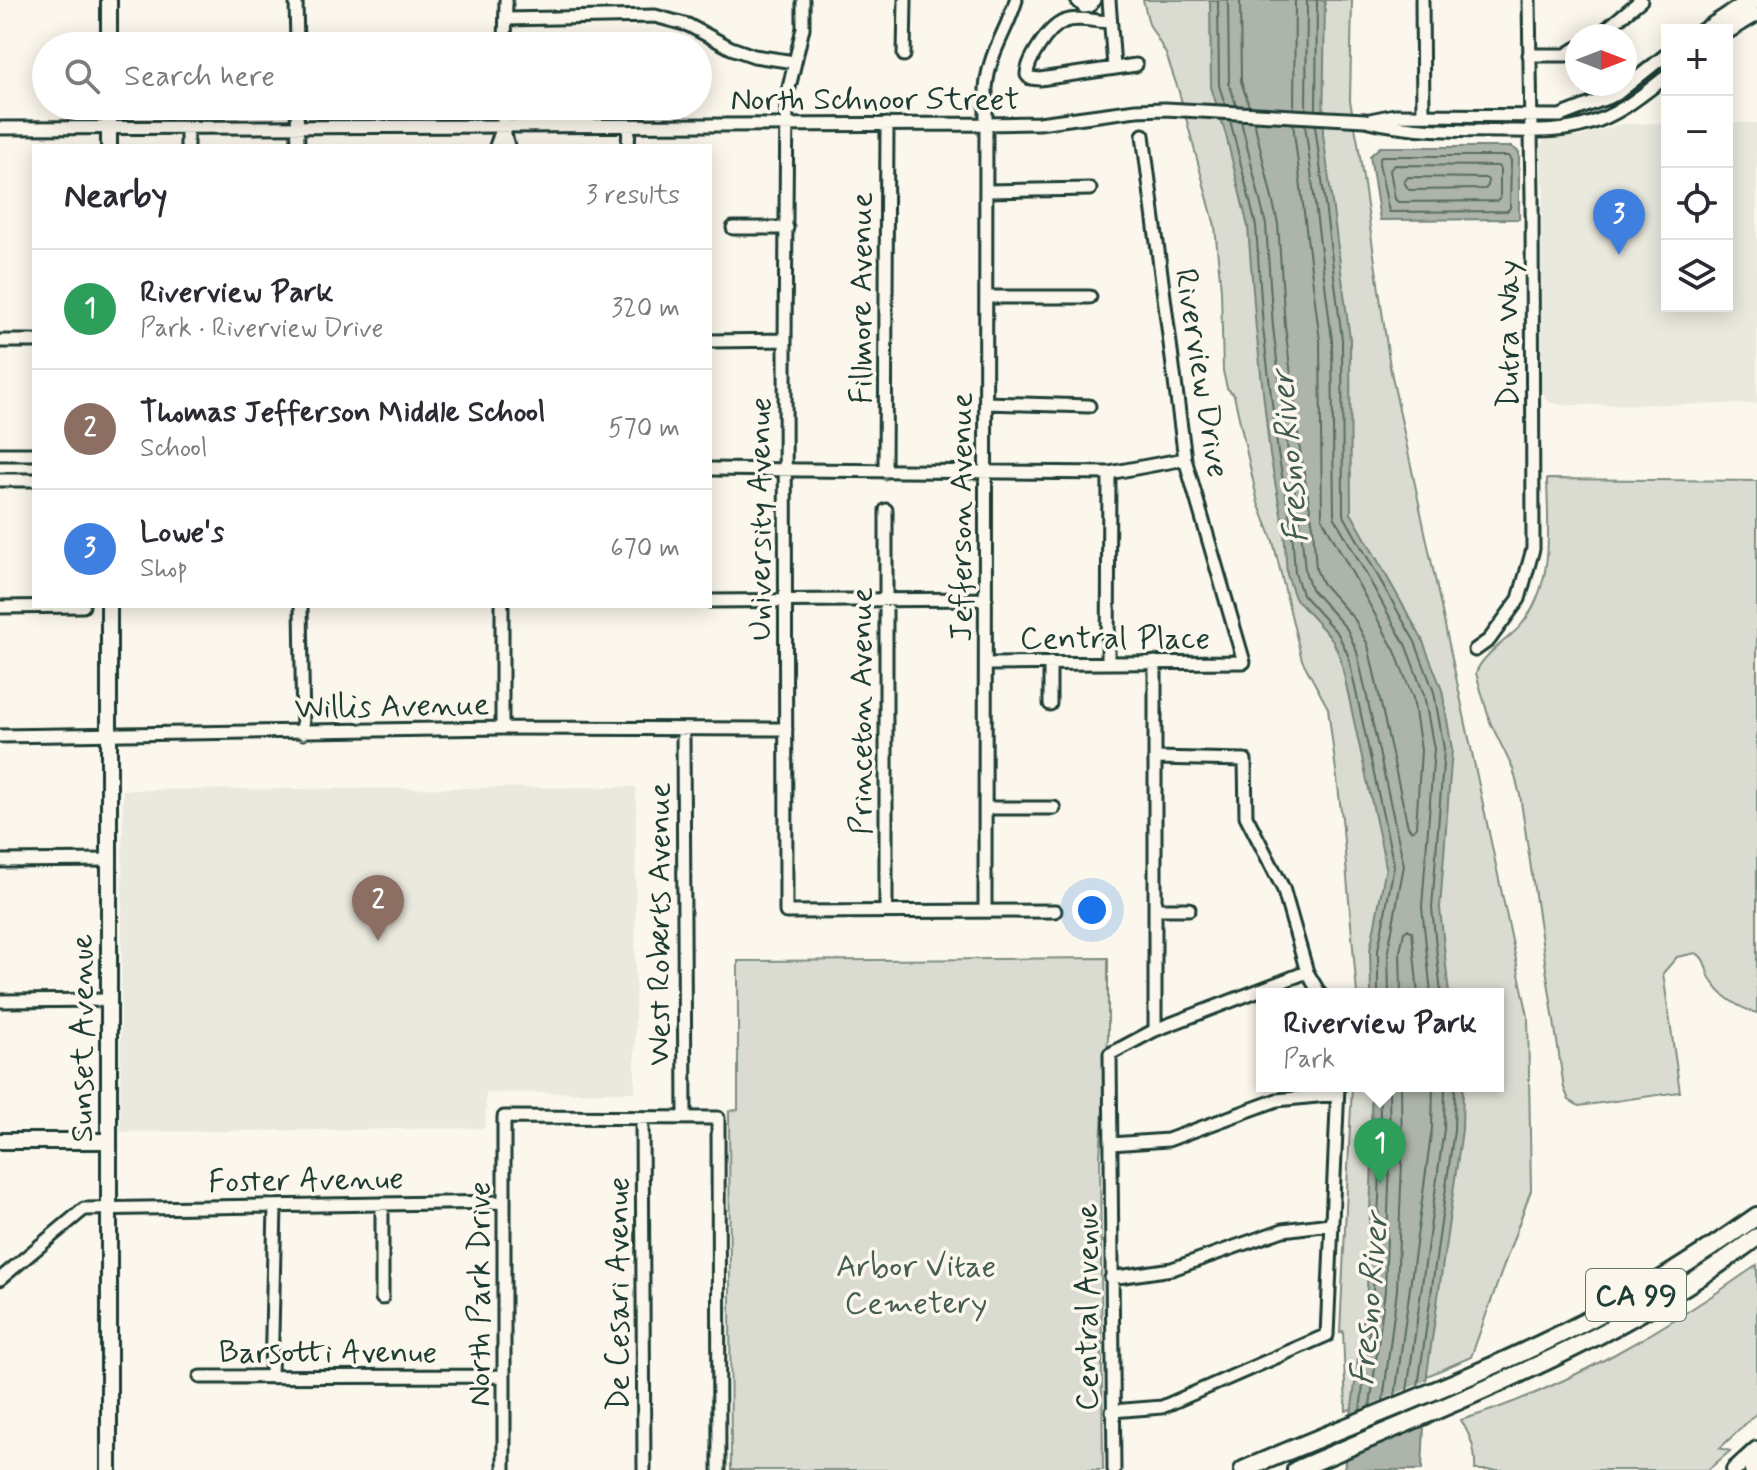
<!DOCTYPE html>
<html lang="en">
<head>
<meta charset="utf-8">
<style>
  :root { --surface:#fff; --page:#f7f7f7; --text:#2b2b33; --muted:#7c7c81; --line:#e1e1e2; --accent:#c8321e }
  body { margin:0; font-family:Mynerve,sans-serif; background:var(--page); color:var(--text) }
  .controls { position:absolute; right:24px; top:24px; display:grid; overflow:hidden; border-radius:0px; box-shadow:0 4px 20px #0003 }
  .controls button { width:72px; height:72px; display:grid; place-items:center; padding:0; border:0; border-bottom:2px solid var(--line); background:var(--surface); color:var(--text); font:40px sans-serif }
  .compass { position:absolute; left:1565px; top:24px; width:72px; height:72px; border-radius:50%; background:var(--surface); box-shadow:0 4px 20px #0003; rotate:90deg }
  .you { position:absolute; left:1092px; top:910px; width:28px; height:28px; margin:-20px; border:6px solid #fff; border-radius:50%; background:#1a73e8; box-shadow:0 0 0 12px #1a73e833 }
  .badge { display:grid; place-items:center; width:52px; height:52px; border-radius:50%; background:var(--accent); color:#fff; font-size:26px; font-weight:700 }
  .pin { position:absolute; translate:-50% -66px; filter:drop-shadow(0 2px 4px #0008) }
  .pin::after { content:''; position:absolute; top:42px; width:28px; height:24px; background:inherit; clip-path:polygon(0 0,100% 0,50% 100%) }
  .popup { position:absolute; left:1256px; top:988px; width:248px; height:104px; box-sizing:border-box; display:grid; place-content:center; border-radius:0px; background:var(--surface); filter:drop-shadow(0 2px 6px #0005); font-size:26px; white-space:nowrap; color:var(--muted) }
  .popup b { font-size:30px; color:var(--text) }
  .popup::after { content:''; position:absolute; left:50%; top:100%; margin-left:-16px; border:16px solid transparent; border-top-color:var(--surface) }
  .list { margin:0; padding:0; list-style:none }
  h2 { display:flex; justify-content:space-between; align-items:center; height:104px; margin:0; padding:0 32px; font-size:34px }
  h2 small { font-size:26px; font-weight:400; color:var(--muted) }
  .list li { display:grid; grid-template-columns:52px 1fr auto; gap:24px; align-items:center; box-sizing:border-box; height:120px; padding:0 32px; border-top:2px solid var(--line) }
  .list b { display:block; font-size:30px; white-space:nowrap }
  .list p { margin:0; font-size:26px; white-space:nowrap; color:var(--muted) }
  .list em { font-size:26px; font-style:normal; color:var(--muted) }
  .icon { flex:none; width:44px; height:44px; fill:none; stroke:currentColor; stroke-width:2; stroke-linecap:round; stroke-linejoin:round }
  .map { position:relative; flex:none; width:1757px; height:1470px; overflow:hidden }
  .search { position:absolute; background:var(--surface); box-shadow:0 4px 20px #0003; left:32px; top:32px; width:680px; height:88px; display:flex; align-items:center; gap:20px; box-sizing:border-box; padding:0 28px; border-radius:44px; color:var(--muted); font-size:30px }
  .panel { position:absolute; background:var(--surface); box-shadow:0 4px 20px #0003; left:32px; top:144px; width:680px; height:464px; border-radius:0px }
  .map>svg:first-child { display:block }
  .built { fill:#eae9de }
  .green { fill:#dbdcd1; stroke:#7d8c82; stroke-width:2 }
  .water { fill:#adb4aa; stroke:#74847b; stroke-width:2 }
  .pier { fill:#fbf7ec }
  .lines { fill:none; stroke-linecap:round; stroke-linejoin:round }
  .shore { stroke:#586d63; stroke-width:2 }
  .minor-casing { stroke:#1f3d34; stroke-width:17 }
  .major-casing { stroke:#1f3d34; stroke-width:20 }
  .highway-casing { stroke:#1f3d34; stroke-width:22 }
  .minor { stroke:#fbf7ec; stroke-width:11 }
  .major { stroke:#fbf7ec; stroke-width:14 }
  .highway { stroke:#fbf7ec; stroke-width:16 }
  .labels { text-anchor:middle; stroke-width:7; stroke-linejoin:round; paint-order:stroke }
  .shield { fill:#fbf7ec; stroke:#61756b; stroke-width:2 }
  .shield-label { font-size:30px; font-weight:bold; fill:#1f3d34 }
  .street-label { font-size:32px; fill:#1f3d34; stroke:#fbf7ec }
  .park-label { font-size:32px; fill:#455d53; stroke:#fbf7ec }
  .water-label { font-size:34px; font-style:italic; fill:#425b52; stroke:#fbf7ec }
</style>
</head>
<body>
<div class="map">
<svg width="1757" height="1470" viewBox="0 0 1757 1470">
  <rect width="100%" height="100%" fill="#fbf7ec"/>
  <filter id="ink" filterUnits="userSpaceOnUse"><feTurbulence type="fractalNoise" baseFrequency=".0125" numOctaves="2"/><feDisplacementMap in="SourceGraphic" scale="16" xChannelSelector="R" yChannelSelector="G"/><feConvolveMatrix kernelMatrix="1 2 1 2 8 2 1 2 1" color-interpolation-filters="sRGB"/></filter>
  <g filter="url(#ink)">
    <!-- built -->
    <path class="built" d="M1667,123v183h60v-183h30v281l-194,1 -15,-3 -7,-13 1,-179 3,-24 -3,-3 -2,-37 6,-9h33l42,-13z
      M636,787l-1,305 -149,1 -1,35 -365,4 3,-342z"/>
    <!-- green -->
    <path class="green" d="M1143,0h209l-2,101 8,42 32,224 138,649 3,174 -60,167 -125,54 -3,-80 -3,1 12,-246h146v-92h-141l-15,-176 -14,-110 -26,-48 -29,-119 -15,-38 -24,-108 -7,-7 -4,-17 -2,-81 -6,-64 -36,-134 -13,-38 -17,-30z
      M1547,479l210,2v532c-18,-5 -36,-16 -46,-33 -6,-10 -4,-21 -15,-27l-19,4 -14,16 17,119 -101,14 -10,-6 -5,-12 -44,-293 -7,-26 -23,-47 -14,-49c6,-19 34,-34 46,-49 33,-42 26,-95 25,-145z
      M1108,958v79l-8,119 3,314h-372l-2,-359 9,-1v-149z
      M1757,1265v148l-37,35 10,3 -22,19h-233c1,-20 -4,-33 -14,-50 98,-28 212,-95 296,-155z"/>
    <!-- water -->
    <path class="water" d="M1210,0h115l-2,134 27,205 1,174 71,126 20,51 10,59 -12,159 9,86h-78l-1,-44 16,-83 -46,-210 -8,-18 -37,-41 -8,-23 -3,-45 -14,-75 -14,-126 -8,-102 -22,-92 -15,-48z
      M1380,147h132l7,5v67l-139,1 -10,-64z
      M1371,1086h92l-1,44 -36,251 -4,89h-78l23,-181 5,-129z"/>
    <!-- pier -->
    <path class="pier" d="M1430,1379l-2,47 -87,36 6,-47z"/>
    <g class="lines">
      <!-- shore -->
      <path class="shore" d="M1218,0l1,85 6,20
        M1228,0l1,83 7,22
        M1240,0l1,81 8,25
        M1294,109l1,-109
        M1306,109l1,-109
        M1316,110l1,-110
        M1230,120l26,106 7,102 15,125 14,76 3,44 7,21 36,40 10,21 46,211 -16,84v44
        M1241,121l25,104 7,102 15,125 13,76 4,43 6,18 36,40 10,23 47,213 -16,86 1,43
        M1254,121l24,103 7,102 15,124 13,77 3,42 6,14 33,37 13,25 40,182 4,4 4,-4 5,-77 -8,-52 -18,-47 -73,-133 -2,-177 -27,-217
        M1305,124l27,216 2,176 72,130 18,49 10,54 -12,158 9,87
        M1315,125l27,214 1,175 72,128 19,50 10,57 -12,159 9,86
        M1381,156h127l3,4 -1,48 -3,3 -118,1 -10,-49z
        M1394,165l104,1 2,3v29l-3,3 -99,1 -3,-3 -5,-29z
        M1408,177l77,1 3,2v6l-3,3 -76,1 -5,-8z
        M1401,994l-1,-42 4,-20 4,-3 4,3 6,62
        M1418,1387l36,-257 1,-44
        M1407,1391l37,-262 1,-43
        M1395,1396l37,-268 1,-42
        M1383,1401l14,-111 5,-130 -1,-74
        M1370,1407l15,-117 5,-130 -1,-74
        M1360,1411c13,-108 24,-216 19,-325"/>
      <!-- minor casing -->
      <g class="minor-casing">
        <path id="minor" d="M296,0l1,46
          M803,0v28l-16,68 -2,244 1,572 269,-1
          M1077,0l7,7 6,-1 4,-6
          M1109,0l5,67
          M1422,0l1,115
          M506,19l149,-3 33,9 43,23 23,8 40,6
          M1110,22c-37,-3 -49,-10 -71,24 -6,9 -12,19 -12,29l3,3 10,1 96,-14
          M1702,30l46,-30
          M1722,30l2,-6 28,-17 3,-7
          M1727,33l30,-18
          M1598,36l43,-36
          M505,46l1,-46
          M904,55l1,-55
          M1529,55h37l11,-7
          M297,106l1,40
          M504,106l-1,20 5,20
          M1370,120l25,-5 165,1 57,-22 50,-40
          M0,128l985,-4 54,-1 97,-13 29,-1 200,11c45,11 90,11 137,11 28,0 58,2 86,-7 31,-9 54,-29 79,-48
          M187,146v-18
          M496,146l7,-19
          M628,146l1,-20
          M987,191l103,-2
          M733,228h54
          M987,297h103
          M0,341h34
          M710,341l75,-1
          M986,403l103,3
          M0,454h34
          M710,469l399,4 76,-14
          M885,472l2,-348
          M0,480h34
          M710,601l276,-2
          M301,606l2,127
          M0,607l83,-1
          M1475,650l14,-10 30,-41 14,-50 -1,-352 -3,-197
          M1155,662v368
          M1108,663l1,-190
          M986,664l258,-2 -59,-203 -42,-324
          M1050,704v-41
          M502,728v-122
          M683,730l2,387
          M0,736l502,-8 284,1
          M1155,758l90,2 1,56 37,72 24,84 13,22
          M985,808h69
          M0,861l109,-1
          M1155,909h34
          M886,911v-401
          M985,911l1,-823c4,-39 20,-54 30,-88
          M0,1001l109,-1
          M642,1118l2,352
          M1111,1144l57,-4 109,-40 60,-6
          M382,1204v94
          M1111,1278l61,-9 111,-39 47,-6
          M0,1279l84,-70 420,-7
          M200,1377l304,-1
          M271,1377l4,-171
          M1112,1411l50,-4 165,-72 11,-249
          M504,1470v-353l214,1 1,352
          M1114,1470l-4,-416 45,-24 152,-58"/>
      </g>
      <!-- major casing -->
      <g class="major-casing">
        <path id="major" d="M109,0v46
          M109,146v-40
          M0,1141h108
          M109,1470v-864
          M1734,1470l23,-21
          M1752,1470l5,-5"/>
      </g>
      <!-- highway casing -->
      <g class="highway-casing">
        <path id="highway" d="M1243,1470c118,-51 240,-94 353,-154 56,-29 110,-64 161,-100
          M1296,1470c159,-69 322,-128 461,-233"/>
      </g>
      <!-- minor -->
      <use href="#minor" class="minor"/>
      <!-- major -->
      <use href="#major" class="major"/>
      <!-- highway -->
      <use href="#highway" class="highway"/>
    </g>
  </g>
  <g class="labels">
    <!-- shield labels -->
    <rect class="shield" x="1586" y="1269" width="100" height="52" rx="6"/>
    <g class="shield-label">
      <text x="1636" y="1305">CA 99</text>
    </g>
    <!-- street labels -->
    <g class="street-label">
      <text x="875" y="109">North Schnoor Street</text>
      <text transform="translate(860 298) rotate(-90)" y="11">Fillmore Avenue</text>
      <text transform="translate(1507 334) rotate(-90)" y="11">Dutra Way</text>
      <text transform="translate(1203 373) rotate(81)" y="11">Riverview Drive</text>
      <text transform="translate(960 517) rotate(-90)" y="11">Jefferson Avenue</text>
      <text transform="translate(759 519) rotate(-90)" y="11">University Avenue</text>
      <text x="1115" y="648">Central Place</text>
      <text transform="translate(392 705) rotate(-1)" y="11">Willis Avenue</text>
      <text transform="translate(860 711) rotate(-90)" y="11">Princeton Avenue</text>
      <text transform="translate(658 924) rotate(-90)" y="11">West Roberts Avenue</text>
      <text transform="translate(81 1038) rotate(-90)" y="11">Sunset Avenue</text>
      <text transform="translate(306 1179) rotate(-1)" y="11">Foster Avenue</text>
      <text transform="translate(478 1294) rotate(-90)" y="11">North Park Drive</text>
      <text transform="translate(617 1294) rotate(-90)" y="11">De Cesari Avenue</text>
      <text transform="translate(1086 1307) rotate(-90)" y="11">Central Avenue</text>
      <text x="328" y="1362">Barsotti Avenue</text>
    </g>
    <!-- park labels -->
    <g class="park-label">
      <text x="916" y="1276">Arbor Vitae<tspan x="916" dy="37">Cemetery</tspan></text>
    </g>
    <!-- water labels -->
    <g class="water-label">
      <text transform="translate(1288 457) rotate(-95)" y="12">Fresno River</text>
      <text transform="translate(1368 1299) rotate(-85)" y="12">Fresno River</text>
    </g>
  </g>
</svg>
<div class="controls">
<button>+</button>
<button>−</button>
<button><svg class="icon" aria-label="locate" viewBox="0 0 24 24"><circle cx="12" cy="12" r="6"/><path d="M12 2v4M12 18v4M2 12h4M18 12h4"/></svg></button>
<button><svg class="icon" aria-label="layers" viewBox="0 0 24 24"><path d="M12 4l9 5-9 5-9-5zM3 14l9 5 9-5"/></svg></button>
</div>
<svg class="compass" viewBox="-18 -18 36 36"><path d="M0-13l5 13h-10z" fill="#e53935"/><path d="M0 13l5-13h-10z" fill="#7c7c81"/></svg>
<div class="you"></div>
<div class="pin badge" style="left:1380px;top:1184px;background:#2e9e5b">1</div>
<div class="popup"><b>Riverview Park</b>Park</div>
<div class="pin badge" style="left:378px;top:941px;background:#8d6e63">2</div>
<div class="pin badge" style="left:1619px;top:255px;background:#3f7fe0">3</div>
<div class="search"><svg class="icon" aria-label="search" viewBox="0 0 24 24"><circle cx="10" cy="10" r="6"/><path d="M15 15l6 6"/></svg>Search here</div>
<section class="panel">
<h2>Nearby<small>3 results</small></h2>
<ul class="list">
<li><span class="badge" style="background:#2e9e5b">1</span><div><b>Riverview Park</b><p>Park · Riverview Drive</p></div><em>320 m</em></li>
<li><span class="badge" style="background:#8d6e63">2</span><div><b>Thomas Jefferson Middle School</b><p>School</p></div><em>570 m</em></li>
<li><span class="badge" style="background:#3f7fe0">3</span><div><b>Lowe's</b><p>Shop</p></div><em>670 m</em></li>
</ul>
</section>
</div>
</body>
</html>
